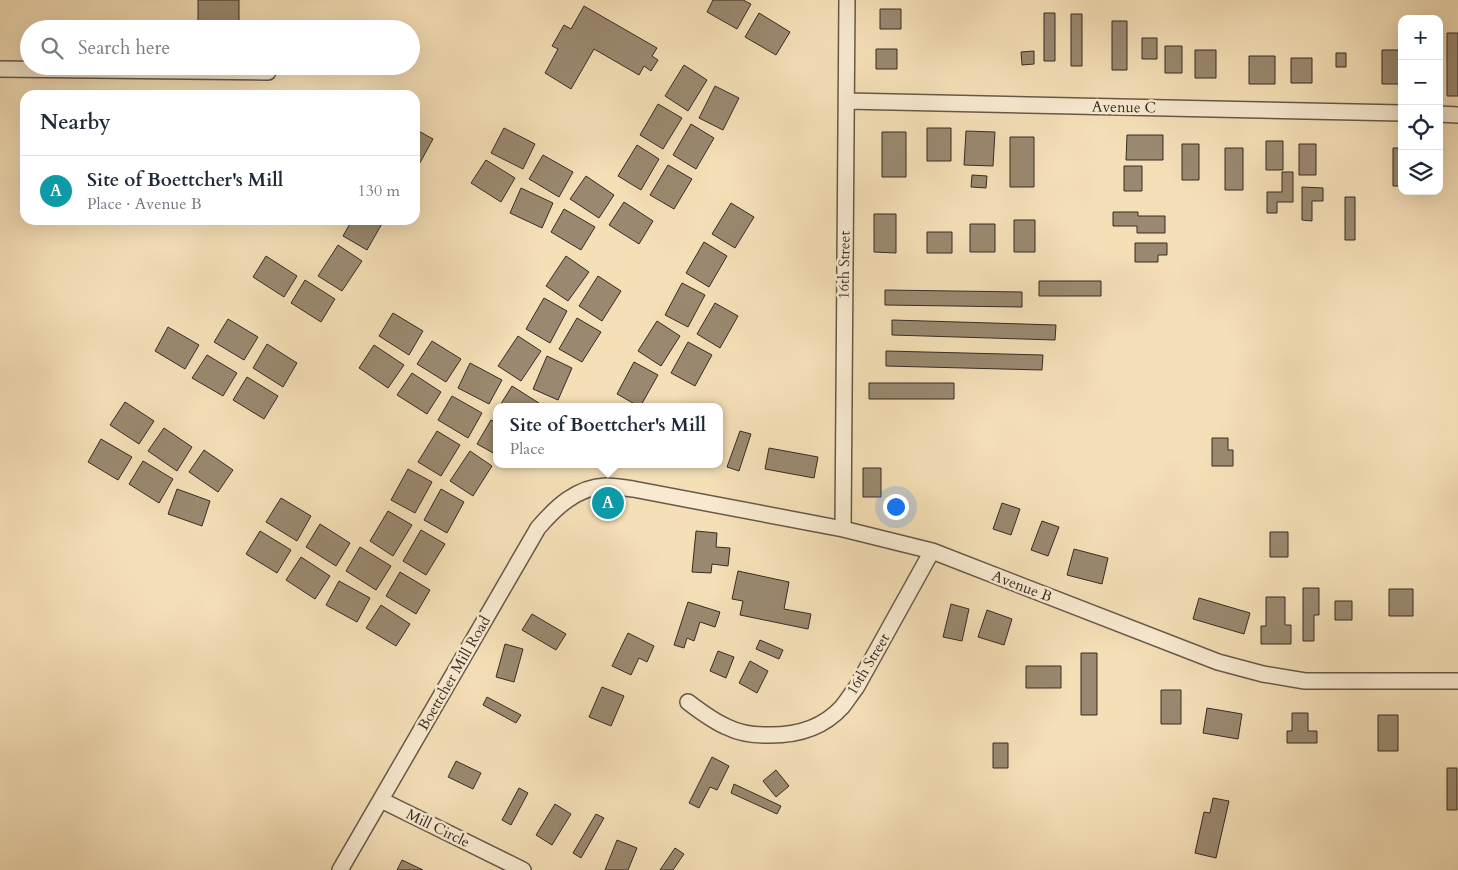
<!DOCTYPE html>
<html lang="en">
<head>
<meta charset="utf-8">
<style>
  :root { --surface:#fff; --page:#f2f2f3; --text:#1f2937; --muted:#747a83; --line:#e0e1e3; --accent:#111827 }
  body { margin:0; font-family:Cardo,serif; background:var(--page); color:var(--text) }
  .controls { position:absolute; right:15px; top:15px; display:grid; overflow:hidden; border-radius:10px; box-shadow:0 5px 20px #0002 }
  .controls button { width:45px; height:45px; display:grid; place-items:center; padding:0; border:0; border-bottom:1px solid var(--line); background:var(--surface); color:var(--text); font:25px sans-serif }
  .you { position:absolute; left:895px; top:506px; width:18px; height:18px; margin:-12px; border:4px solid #fff; border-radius:50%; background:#1a73e8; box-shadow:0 0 0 8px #1a73e833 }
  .badge { display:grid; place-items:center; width:32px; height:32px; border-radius:50%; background:var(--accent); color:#fff; font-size:16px; font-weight:700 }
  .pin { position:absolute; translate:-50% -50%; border:2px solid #fff; box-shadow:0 1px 5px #0006 }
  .popup { position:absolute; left:493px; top:403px; width:230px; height:65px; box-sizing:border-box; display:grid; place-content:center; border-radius:10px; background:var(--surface); filter:drop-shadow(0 1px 4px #0005); font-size:16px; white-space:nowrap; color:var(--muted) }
  .popup b { font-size:19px; color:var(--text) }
  .popup::after { content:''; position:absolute; left:50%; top:100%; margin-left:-10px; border:10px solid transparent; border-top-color:var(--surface) }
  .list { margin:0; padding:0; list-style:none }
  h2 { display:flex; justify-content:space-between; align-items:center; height:65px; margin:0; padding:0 20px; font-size:21px }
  h2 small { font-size:16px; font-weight:400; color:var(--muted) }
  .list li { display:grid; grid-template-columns:32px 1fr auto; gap:15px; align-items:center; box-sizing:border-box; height:70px; padding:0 20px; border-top:1px solid var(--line) }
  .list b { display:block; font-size:19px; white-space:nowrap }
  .list p { margin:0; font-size:16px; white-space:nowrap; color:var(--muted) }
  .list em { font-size:16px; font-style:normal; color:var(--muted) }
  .icon { flex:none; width:28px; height:28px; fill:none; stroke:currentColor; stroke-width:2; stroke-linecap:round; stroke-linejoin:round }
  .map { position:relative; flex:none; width:1458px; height:870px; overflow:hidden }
  .search { position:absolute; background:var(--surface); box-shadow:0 5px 20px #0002; left:20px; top:20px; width:400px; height:55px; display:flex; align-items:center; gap:12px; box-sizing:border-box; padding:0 18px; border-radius:28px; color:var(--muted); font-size:19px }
  .panel { position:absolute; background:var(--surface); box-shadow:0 5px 20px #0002; left:20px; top:90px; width:400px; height:135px; border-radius:15px }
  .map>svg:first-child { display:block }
  .building { fill:#9a8970; stroke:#372c23 }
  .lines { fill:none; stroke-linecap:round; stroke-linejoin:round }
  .minor-casing { stroke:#665948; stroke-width:18 }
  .minor { stroke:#f8ead0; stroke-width:15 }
  .labels { text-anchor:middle; stroke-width:5; stroke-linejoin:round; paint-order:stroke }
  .street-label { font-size:15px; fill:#372c23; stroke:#f8ead0 }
</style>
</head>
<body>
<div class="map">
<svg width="1458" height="870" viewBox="0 0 1458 870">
  <rect width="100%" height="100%" fill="#f5dfb7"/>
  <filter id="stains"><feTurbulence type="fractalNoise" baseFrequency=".004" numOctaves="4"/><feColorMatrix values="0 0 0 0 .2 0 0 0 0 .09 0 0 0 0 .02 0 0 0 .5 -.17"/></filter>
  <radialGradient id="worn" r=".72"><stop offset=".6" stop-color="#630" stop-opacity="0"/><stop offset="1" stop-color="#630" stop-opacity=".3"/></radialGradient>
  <!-- building -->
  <path class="building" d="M198,0h41v29h-41z
    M713,0h30l8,4 -14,25 -30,-17z
    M584,6l73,42 -5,8 6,4 -7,11 -7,-5 -5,9 -45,-26 -23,40 -26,-16 13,-24 -6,-3 12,-21 7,4z
    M880,9h21v20h-21z
    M759,13l31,19 -14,23 -31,-18z
    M1044,13h11v48h-11z
    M1071,14h11v52h-11z
    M1112,21h15v49h-15z
    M1447,33h11v63h-11z
    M1142,38h15v21h-15z
    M1165,46h17v27h-17z
    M876,49h21v20h-21z
    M1195,50h21v28h-21z
    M1382,50h20v34h-20z
    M1034,51v13l-12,1 -1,-13z
    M1336,53h10v14h-10z
    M1249,56h26v28h-26z
    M1291,58h21v25h-21z
    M684,65l23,15 -19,31 -23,-15z
    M715,86l24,12 -16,32 -24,-12z
    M658,104l24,14 -19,31 -23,-14z
    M691,124l23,14 -18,31 -23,-14z
    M504,128l31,16 -12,25 -32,-16z
    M927,128h24v33h-24z
    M415,129l18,10 -17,31 -1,-1z
    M966,131l29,1 -2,34 -29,-1z
    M882,132h24v45h-24z
    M1127,135h36v25h-37z
    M1010,137h24v50h-24z
    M1266,141h17v29h-17z
    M1182,144h17v36h-17z
    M1299,144h17v31h-17z
    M637,145l22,14 -18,31 -23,-14z
    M1225,148h18v42h-18z
    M1393,148h9v38h-9z
    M543,155l30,17 -14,25 -30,-18z
    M486,160l29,18 -14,24 -30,-19z
    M668,165l24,14 -18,30 -24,-14z
    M1124,166h18v25h-18z
    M1282,172h11v30h-16v11h-10v-21h15z
    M972,175l15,1 -1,12 -15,-1z
    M586,176l28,19 -15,23 -29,-19z
    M1302,187l21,1v13h-11v20l-10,-1z
    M521,188l32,15 -11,25 -32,-15z
    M1345,197h10v43h-10z
    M624,202l29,19 -14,23 -30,-19z
    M731,203l23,14 -19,31 -23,-14z
    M564,209l31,18 -14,23 -30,-18z
    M1113,212h25v4h27v17h-28v-7h-24z
    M874,214h22v39l-22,-1z
    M352,220h32l-17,30 -24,-14z
    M1014,220h21v32h-21z
    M970,224h25v28h-25z
    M927,232h25v21h-25z
    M704,242l23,14 -18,31 -23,-14z
    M1135,243h32v12h-9v7h-23z
    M338,245l24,16 -20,30 -24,-15z
    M266,256l31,20 -13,21 -31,-20z
    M566,256l23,16 -21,29 -22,-15z
    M598,276l23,15 -19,30 -23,-15z
    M305,280l30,19 -14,23 -30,-19z
    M1039,281h62v15h-62z
    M682,283l23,12 -17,32 -23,-12z
    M885,290l137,2v15l-137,-2z
    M544,298l23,13 -17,32 -24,-14z
    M715,303l23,13 -18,32 -23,-14z
    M393,313l30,18 -14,24 -30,-19z
    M577,318l24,14 -19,30 -23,-13z
    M228,319l30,18 -14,23 -30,-18z
    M892,320l164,5 -1,15 -163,-5z
    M657,321l23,15 -19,30 -23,-15z
    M168,327l31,18 -14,24 -30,-18z
    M518,336l23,15 -20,30 -23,-15z
    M432,341l29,18 -15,23 -29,-18z
    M688,342l24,13 -17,31 -24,-13z
    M267,344l30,19 -14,24 -30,-19z
    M374,345l30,20 -16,23 -29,-20z
    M886,351l157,4 -1,15 -156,-4z
    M207,355l30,18 -14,23 -31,-18z
    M547,356l25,12 -14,32 -25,-11z
    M634,362l24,13 -18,32 -23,-13z
    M470,363l32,17 -13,24 -31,-16z
    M412,373l29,19 -14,22 -30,-19z
    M247,377l31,19 -14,23 -31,-19z
    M869,383h85v16h-85z
    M512,386l30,19 -1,2h-42z
    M452,396l30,17 -14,25 -30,-18z
    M125,402l29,19 -15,23 -29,-19z
    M491,420l6,3v32l-20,-11z
    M164,428l28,19 -15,24 -29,-20z
    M437,431l23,14 -19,31 -23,-14z
    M740,431l11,3 -12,37 -12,-4z
    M1212,438h16v12h5v16h-21z
    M101,439l31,18 -14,23 -30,-18z
    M769,448l49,9 -4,21 -49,-9z
    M204,450l29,20 -15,22 -29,-20z
    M470,451l22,15 -19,30 -23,-15z
    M143,461l30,18 -14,24 -30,-19z
    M863,468h18v29h-18z
    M408,469l24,13 -17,31 -24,-13z
    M177,489l33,12 -8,25 -34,-12z
    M441,489l23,13 -17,31 -23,-13z
    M281,498l30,18 -14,25 -31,-19z
    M1002,503l18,6 -9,26 -18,-6z
    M388,511l24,14 -19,31 -23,-15z
    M1042,521l17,6 -11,29 -17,-6z
    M320,524l30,19 -14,23 -30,-19z
    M421,530l24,14 -19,31 -23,-14z
    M260,531l31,19 -14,23 -31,-19z
    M696,531l21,2 -1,14 14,1 -2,18 -16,-2 -1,9 -19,-1z
    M1270,532h18v25h-18z
    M360,547l31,19 -15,24 -30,-19z
    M1074,549l34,9 -6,26 -35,-9z
    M301,557l29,19 -15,23 -29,-19z
    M738,571l51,11 -5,27 27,5 -3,15 -68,-14 3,-14 -11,-2z
    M400,572l30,18 -14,24 -30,-18z
    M339,581l31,17 -13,24 -31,-17z
    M1303,588h16v27h-5v26h-11z
    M1389,589h24v27h-24z
    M1266,597h19v28h6v19h-30v-18h5z
    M1199,598l51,15 -6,21 -51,-15z
    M1335,601h17v19h-17z
    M688,602l32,10 -5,15 -15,-5 -6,19 -7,-3 -3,10 -10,-3z
    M951,604l18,5 -7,32 -19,-4z
    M381,605l29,19 -14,22 -30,-18z
    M987,610l25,9 -8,26 -26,-8z
    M532,614l34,20 -10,16 -34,-20z
    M628,633l26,13 -7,16 -8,-4 -8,17 -19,-9z
    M760,640l23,10 -4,9 -23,-10z
    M505,644l18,5 -9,33 -18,-5z
    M718,651l16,6 -8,21 -16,-7z
    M1081,653h16v62h-16z
    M750,661l18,10 -11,22 -18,-10z
    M1026,666h35v22h-35z
    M602,687l22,9 -13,30 -22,-9z
    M1161,690h20v34h-20z
    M487,697l34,18 -5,8 -33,-18z
    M1207,708l35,6 -4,25 -35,-6z
    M1292,713h16v18h9v12h-30v-12h5z
    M1378,715h20v36h-20z
    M993,743h15v25h-15z
    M712,757l17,9 -12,24 -7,-3 -11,21 -10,-5z
    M456,761l25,12 -8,16 -25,-12z
    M1447,768h10v42h-10z
    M776,770l13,16 -13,11 -13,-16z
    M734,784l47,22 -4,8 -46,-21z
    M519,788l9,5 -17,32 -9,-5z
    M1213,798l16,3 -13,57 -21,-5 9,-41 6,1z
    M555,804l16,10 -19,31 -16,-10z
    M596,814l8,4 -23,40 -8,-5z
    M617,840l20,8 -9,22h-23z
    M675,848l9,6 -11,16h-13z
    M402,860l21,10h-26z"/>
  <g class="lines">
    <!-- minor casing -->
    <g class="minor-casing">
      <path id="minor" d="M0,69l268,3
        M847,101l555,12
        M1439,114l19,1
        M843,529l4,-529
        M688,702c13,10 25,19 39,25 12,6 25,8 38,8 28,1 57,-6 77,-28 5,-6 9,-13 14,-19l76,-137
        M381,800l142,70
        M340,870l198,-342c18,-21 39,-41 68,-42 9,0 18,2 27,3l210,40 89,22 286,111 45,12 42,7h153"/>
    </g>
    <!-- minor -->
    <use href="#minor" class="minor"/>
  </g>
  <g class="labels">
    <!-- street labels -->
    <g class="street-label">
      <text transform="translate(1124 107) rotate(1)" y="5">Avenue C</text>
      <text transform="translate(844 265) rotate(-89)" y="5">16th Street</text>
      <text transform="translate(1022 586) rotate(21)" y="5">Avenue B</text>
      <text transform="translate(868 664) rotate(-59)" y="5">16th Street</text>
      <text transform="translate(454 673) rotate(-60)" y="5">Boettcher Mill Road</text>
      <text transform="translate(438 828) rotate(26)" y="5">Mill Circle</text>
    </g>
  </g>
  <rect width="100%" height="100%" filter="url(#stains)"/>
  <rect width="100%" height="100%" fill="url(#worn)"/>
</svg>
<div class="controls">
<button>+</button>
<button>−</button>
<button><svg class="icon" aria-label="locate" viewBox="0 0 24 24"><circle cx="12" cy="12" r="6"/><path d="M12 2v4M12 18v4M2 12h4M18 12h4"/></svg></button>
<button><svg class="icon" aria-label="layers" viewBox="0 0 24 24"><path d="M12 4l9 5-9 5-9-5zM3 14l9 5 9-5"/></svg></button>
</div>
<div class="you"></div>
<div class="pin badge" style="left:608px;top:503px;background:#0f9aa8">A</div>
<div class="popup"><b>Site of Boettcher's Mill</b>Place</div>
<div class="search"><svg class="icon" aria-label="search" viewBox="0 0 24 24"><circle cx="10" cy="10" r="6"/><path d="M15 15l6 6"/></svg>Search here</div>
<section class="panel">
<h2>Nearby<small></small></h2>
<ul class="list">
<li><span class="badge" style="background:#0f9aa8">A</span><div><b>Site of Boettcher's Mill</b><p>Place · Avenue B</p></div><em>130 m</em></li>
</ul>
</section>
</div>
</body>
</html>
